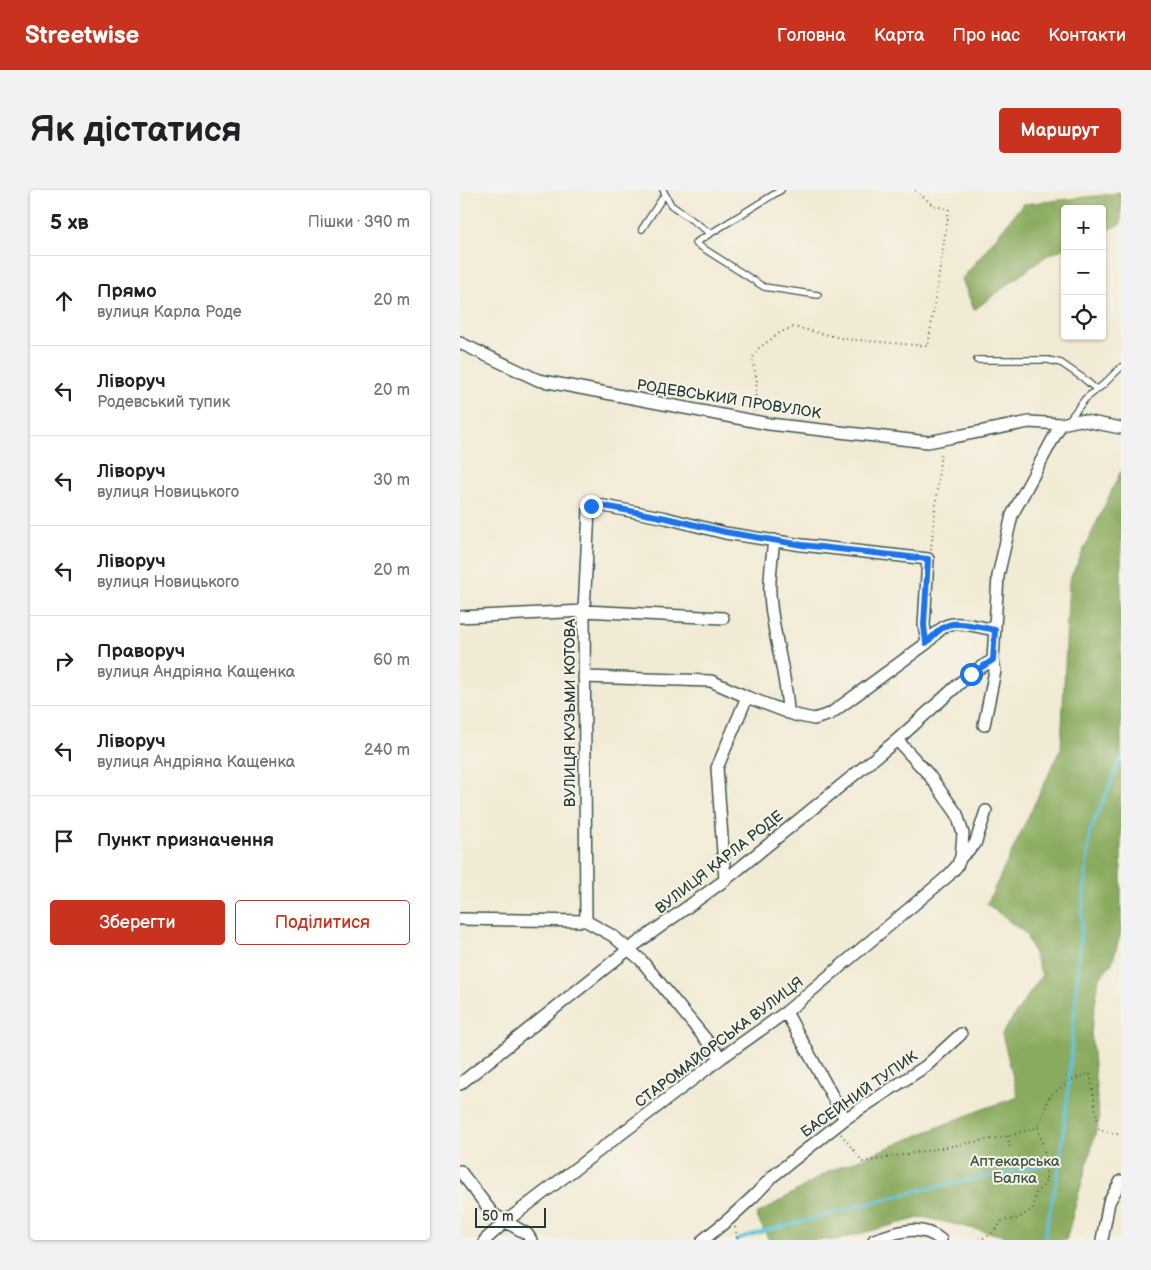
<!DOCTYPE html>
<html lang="uk">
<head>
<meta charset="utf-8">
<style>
  :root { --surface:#fff; --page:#f2f2f2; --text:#202124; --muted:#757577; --line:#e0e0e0; --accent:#c8321e }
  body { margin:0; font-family:"Balsamiq Sans",sans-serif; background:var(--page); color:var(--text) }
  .controls { position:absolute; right:15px; top:15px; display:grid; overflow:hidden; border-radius:5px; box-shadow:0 1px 4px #0004 }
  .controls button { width:45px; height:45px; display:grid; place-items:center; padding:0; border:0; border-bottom:1px solid var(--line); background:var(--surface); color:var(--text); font:25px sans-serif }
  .scale { position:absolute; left:15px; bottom:12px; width:71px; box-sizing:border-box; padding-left:5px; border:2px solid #1f3d34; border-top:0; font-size:14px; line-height:18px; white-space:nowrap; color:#1f3d34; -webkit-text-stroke:4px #f7f3e8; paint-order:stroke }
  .stop { position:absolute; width:15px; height:15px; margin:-11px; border:4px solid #1a73e8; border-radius:50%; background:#fff }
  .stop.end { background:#1a73e8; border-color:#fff; box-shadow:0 1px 5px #0008 }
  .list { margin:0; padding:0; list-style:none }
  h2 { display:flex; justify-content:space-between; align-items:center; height:65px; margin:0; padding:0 20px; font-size:21px }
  h2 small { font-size:16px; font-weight:400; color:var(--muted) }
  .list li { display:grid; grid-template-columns:32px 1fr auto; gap:15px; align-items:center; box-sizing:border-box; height:90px; padding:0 20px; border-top:1px solid var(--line) }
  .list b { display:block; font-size:19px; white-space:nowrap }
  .list p { margin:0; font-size:16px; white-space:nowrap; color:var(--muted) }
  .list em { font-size:16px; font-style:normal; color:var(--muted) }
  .actions { display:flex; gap:10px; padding:15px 20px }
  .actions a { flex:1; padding:11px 0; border:1px solid var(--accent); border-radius:5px; text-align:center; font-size:18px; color:var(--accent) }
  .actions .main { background:var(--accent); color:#fff }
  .icon { flex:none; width:28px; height:28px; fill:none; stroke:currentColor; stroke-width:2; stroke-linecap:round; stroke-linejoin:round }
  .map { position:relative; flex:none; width:661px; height:1050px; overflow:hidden; border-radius:5px }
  header { display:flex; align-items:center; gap:30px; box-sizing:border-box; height:70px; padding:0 25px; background:var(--accent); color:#fff }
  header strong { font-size:24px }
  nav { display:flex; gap:28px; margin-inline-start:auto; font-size:18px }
  .intro { display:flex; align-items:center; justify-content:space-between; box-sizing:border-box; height:120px; padding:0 30px }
  h1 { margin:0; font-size:35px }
  .button { padding:12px 22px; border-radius:5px; background:var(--accent); color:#fff; font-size:18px; font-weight:700 }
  main { display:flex; gap:30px; padding:0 30px }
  aside { flex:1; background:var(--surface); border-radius:5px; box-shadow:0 1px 4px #0004 }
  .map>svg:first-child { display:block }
  .forest { fill:#8aab5f; stroke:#54744a }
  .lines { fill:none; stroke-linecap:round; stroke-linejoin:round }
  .stream { stroke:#5dc3da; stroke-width:3 }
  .service-casing { stroke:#3e574c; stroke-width:8 }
  .minor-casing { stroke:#3e574c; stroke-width:14 }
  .path { stroke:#3e574c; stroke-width:2; stroke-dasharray:1 4; stroke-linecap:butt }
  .service { stroke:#fff; stroke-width:5.5 }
  .minor { stroke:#fff; stroke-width:11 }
  .route { stroke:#1a73e8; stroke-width:6 }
  .labels { text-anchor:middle; stroke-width:4; stroke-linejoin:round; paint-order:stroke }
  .street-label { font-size:15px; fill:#1f3d34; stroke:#f7f3e8 }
  .park-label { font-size:15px; fill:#3c583f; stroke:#f7f3e8 }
</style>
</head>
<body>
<header>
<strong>Streetwise</strong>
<nav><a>Головна</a><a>Карта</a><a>Про нас</a><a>Контакти</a></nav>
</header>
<div class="intro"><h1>Як дістатися</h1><a class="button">Маршрут</a></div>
<main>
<aside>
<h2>5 хв<small>Пішки · 390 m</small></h2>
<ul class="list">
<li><svg class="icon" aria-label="ahead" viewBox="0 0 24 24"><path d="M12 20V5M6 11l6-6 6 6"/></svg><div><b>Прямо</b><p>вулиця Карла Роде</p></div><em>20 m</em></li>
<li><svg class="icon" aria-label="left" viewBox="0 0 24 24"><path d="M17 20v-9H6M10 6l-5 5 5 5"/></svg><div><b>Ліворуч</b><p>Родевський тупик</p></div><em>20 m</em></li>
<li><svg class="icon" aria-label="left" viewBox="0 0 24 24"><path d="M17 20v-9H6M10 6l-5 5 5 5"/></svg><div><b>Ліворуч</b><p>вулиця Новицького</p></div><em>30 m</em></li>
<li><svg class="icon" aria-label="left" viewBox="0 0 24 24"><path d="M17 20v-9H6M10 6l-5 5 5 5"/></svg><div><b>Ліворуч</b><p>вулиця Новицького</p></div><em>20 m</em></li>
<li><svg class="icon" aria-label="right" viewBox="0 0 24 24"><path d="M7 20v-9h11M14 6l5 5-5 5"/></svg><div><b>Праворуч</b><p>вулиця Андріяна Кащенка</p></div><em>60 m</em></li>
<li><svg class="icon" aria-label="left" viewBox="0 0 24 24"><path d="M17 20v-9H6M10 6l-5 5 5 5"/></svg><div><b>Ліворуч</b><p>вулиця Андріяна Кащенка</p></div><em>240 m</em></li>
<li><svg class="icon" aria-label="arrive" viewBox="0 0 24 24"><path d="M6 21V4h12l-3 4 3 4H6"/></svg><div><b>Пункт призначення</b></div></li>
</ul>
<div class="actions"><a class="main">Зберегти</a><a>Поділитися</a></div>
</aside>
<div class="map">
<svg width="661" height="1050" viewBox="0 0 661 1050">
  <rect width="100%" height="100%" fill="#f7f3e8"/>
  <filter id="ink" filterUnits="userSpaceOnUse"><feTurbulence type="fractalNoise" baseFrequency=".02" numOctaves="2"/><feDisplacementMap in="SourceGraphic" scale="10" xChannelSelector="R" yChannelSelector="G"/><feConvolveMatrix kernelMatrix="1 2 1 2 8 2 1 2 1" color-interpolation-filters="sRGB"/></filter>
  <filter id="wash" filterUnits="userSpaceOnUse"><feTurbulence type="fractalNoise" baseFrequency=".0096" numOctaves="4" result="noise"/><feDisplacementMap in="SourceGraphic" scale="20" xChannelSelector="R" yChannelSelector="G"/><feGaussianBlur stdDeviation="1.12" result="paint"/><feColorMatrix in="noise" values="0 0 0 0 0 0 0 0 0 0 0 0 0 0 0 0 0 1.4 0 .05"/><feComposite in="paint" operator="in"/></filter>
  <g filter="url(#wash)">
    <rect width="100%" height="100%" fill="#f1ead4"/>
    <!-- forest -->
    <path class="forest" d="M661,1v33l-19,8v-23h-37v39l-19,8 -72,54 -12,-31 61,-75 91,-10z
      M661,281v461l-9,31 -13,15 -8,54 8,88 -33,120h-48v-1l-95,-22 -87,23h-67l-13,-25 72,-43 152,-62 38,-13 -16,-63 40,-59 -16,-41 -39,-30 74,-156 8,-167z"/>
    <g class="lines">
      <!-- stream -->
      <path class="stream" d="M276,1050l18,-6 167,-44 139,-28
        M584,1050l16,-78 9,-81 13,-164 8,-86 31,-72"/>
    </g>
  </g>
  <g filter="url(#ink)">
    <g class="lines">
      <!-- service casing -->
      <g class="service-casing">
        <path id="service" d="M203,0l8,15 39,28
          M321,0l-86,53 69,44 54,8
          M182,39l23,-35
          M517,170h71l13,3 22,15 14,12
          M608,231l17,-22 19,-15 17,-17"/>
      </g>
      <!-- minor casing -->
      <g class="minor-casing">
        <path id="minor" d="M0,153l78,37 231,44 159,18 101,-20 32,2 19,-4 41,8
          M314,350c-2,18 -5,36 -4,54 2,40 17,79 18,119
          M0,427l124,-6 139,7
          M124,487l127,4 36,16 48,18 19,4 16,-5 97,-71c6,-6 12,-15 21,-18 10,-4 36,3 47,5
          M524,535l11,-54 -2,-11 5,-84 14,-61 49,-91
          M501,667l14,-13 11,-33
          M265,690l-8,-112 30,-71
          M0,729l126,2 27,15 28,24 80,98
          M126,731l-2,-310 5,-101 2,-4 3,-2 72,14 59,15 77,12 126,14 -4,66 3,18
          M326,822l59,107
          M0,894l169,-135 96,-69 172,-140 74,-67 22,-13
          M0,981l33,43 34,20 4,6
          M25,1050l20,-18 216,-164 65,-46 162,-136 9,-10 4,-9 2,-23 -6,-20 -28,-39 -32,-35
          M243,1050l26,-21 25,-23 19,-20 72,-57 81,-53 35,-32
          M414,1050c22,-8 47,-17 67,0
          M642,1050l7,-38 12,-21"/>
      </g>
      <!-- path -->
      <path class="path" d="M294,221l3,-31 -5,-21 7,-11 22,-16 13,-5 51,12 83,7 21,-137 -15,-3 -19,-16
        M471,360l10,-99
        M578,936l12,-30 19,-15 21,-8 9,57 22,5
        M381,944l22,28 145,-26 30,-9 8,32v21l-2,5 -8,7 -3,16 -14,10 -17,3c-6,9 -14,17 -24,19
        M548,946l2,14
        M275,1037l3,13"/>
      <!-- service -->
      <use href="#service" class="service"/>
      <!-- minor -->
      <use href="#minor" class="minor"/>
    </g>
  </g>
  <g class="lines" filter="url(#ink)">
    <!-- route -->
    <path class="route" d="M131,316l3,-2 72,14 59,14 77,13 126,14 -4,66 2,18c7,-6 13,-15 22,-18 10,-4 36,3 47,5l-2,30 -22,14"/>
  </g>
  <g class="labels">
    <!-- street labels -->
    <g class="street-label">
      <text transform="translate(269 209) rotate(9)" y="5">РОДЕВСЬКИЙ ПРОВУЛОК</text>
      <text transform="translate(110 523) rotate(-90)" y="5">ВУЛИЦЯ КУЗЬМИ КОТОВА</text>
      <text transform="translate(259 672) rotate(-38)" y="5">ВУЛИЦЯ КАРЛА РОДЕ</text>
      <text transform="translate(259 852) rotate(-37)" y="5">СТАРОМАЙОРСЬКА ВУЛИЦЯ</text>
      <text transform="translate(399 904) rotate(-35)" y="5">БАСЕЙНИЙ ТУПИК</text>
    </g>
    <!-- park labels -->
    <g class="park-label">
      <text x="555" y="976">Аптекарська<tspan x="555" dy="17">Балка</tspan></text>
    </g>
  </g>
</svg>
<div class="controls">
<button>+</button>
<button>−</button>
<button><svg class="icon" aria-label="locate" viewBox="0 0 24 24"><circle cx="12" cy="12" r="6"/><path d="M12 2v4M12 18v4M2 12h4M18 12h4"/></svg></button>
</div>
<div class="scale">50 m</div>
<div class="stop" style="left:511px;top:484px"></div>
<div class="stop end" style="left:131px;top:316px"></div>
</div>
</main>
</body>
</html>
